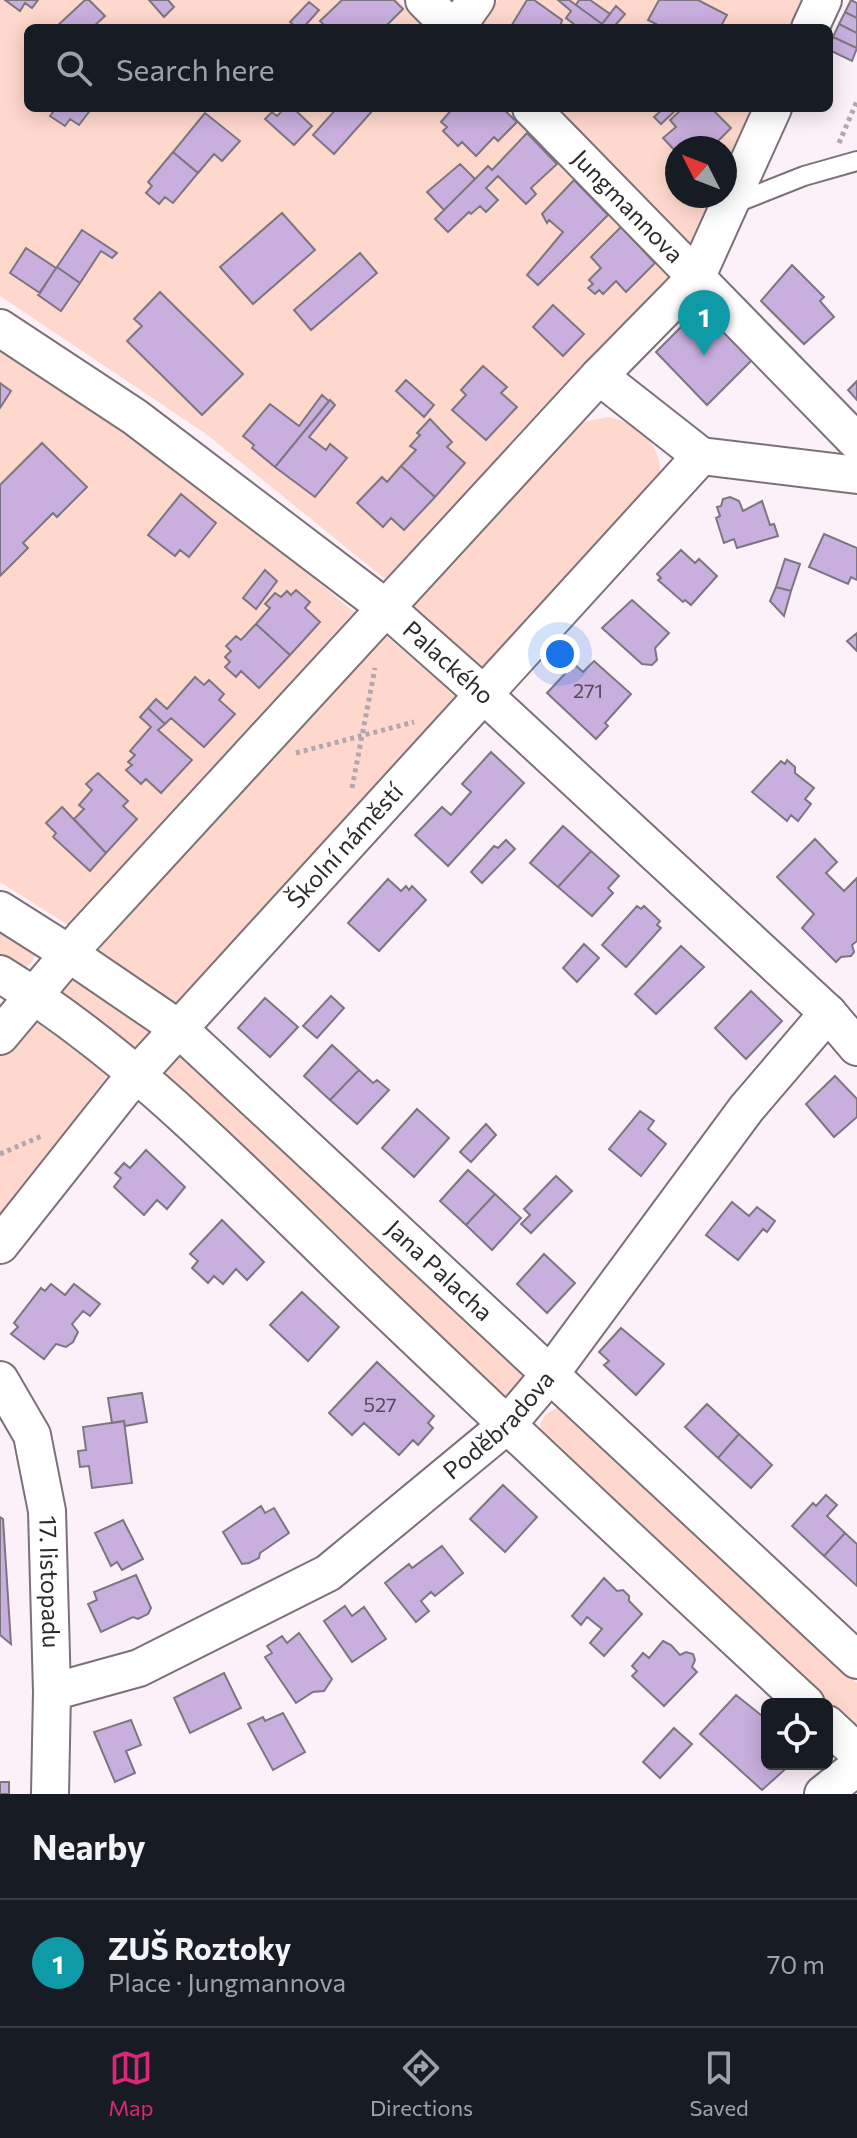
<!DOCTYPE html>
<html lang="en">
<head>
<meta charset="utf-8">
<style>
  :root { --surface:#171b24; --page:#242831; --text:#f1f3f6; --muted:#9ea1a6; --line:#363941; --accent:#db2777 }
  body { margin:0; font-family:Commissioner,sans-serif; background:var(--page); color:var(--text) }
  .controls { position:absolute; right:24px; bottom:24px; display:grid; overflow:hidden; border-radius:12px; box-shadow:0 4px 20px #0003 }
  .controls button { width:72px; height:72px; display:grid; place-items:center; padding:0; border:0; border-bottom:2px solid var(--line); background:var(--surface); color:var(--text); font:40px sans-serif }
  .compass { position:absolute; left:665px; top:136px; width:72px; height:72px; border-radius:50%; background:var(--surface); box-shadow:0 4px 20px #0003; rotate:312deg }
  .you { position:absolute; left:560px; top:654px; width:28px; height:28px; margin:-20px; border:6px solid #fff; border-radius:50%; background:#1a73e8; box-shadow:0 0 0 12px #1a73e833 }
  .badge { display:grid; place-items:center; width:52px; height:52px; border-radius:50%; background:var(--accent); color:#fff; font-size:26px; font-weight:700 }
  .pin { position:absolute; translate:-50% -66px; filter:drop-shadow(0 2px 4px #0008) }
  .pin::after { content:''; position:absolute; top:42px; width:28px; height:24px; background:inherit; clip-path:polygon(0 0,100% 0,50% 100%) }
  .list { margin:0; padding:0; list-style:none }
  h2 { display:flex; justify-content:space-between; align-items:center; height:104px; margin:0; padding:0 32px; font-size:34px }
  h2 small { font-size:26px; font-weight:400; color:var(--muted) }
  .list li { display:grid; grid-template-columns:52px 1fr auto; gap:24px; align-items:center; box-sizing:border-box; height:128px; padding:0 32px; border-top:2px solid var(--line) }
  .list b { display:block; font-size:30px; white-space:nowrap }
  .list p { margin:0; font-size:26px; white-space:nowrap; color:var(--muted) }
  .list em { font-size:26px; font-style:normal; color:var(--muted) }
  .icon { flex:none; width:44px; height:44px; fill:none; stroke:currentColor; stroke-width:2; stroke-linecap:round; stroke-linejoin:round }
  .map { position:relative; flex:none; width:857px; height:1794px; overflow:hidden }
  .search { position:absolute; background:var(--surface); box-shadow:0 4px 20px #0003; left:24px; right:24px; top:24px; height:88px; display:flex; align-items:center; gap:20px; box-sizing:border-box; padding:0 28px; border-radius:12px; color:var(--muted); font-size:30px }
  .sheet { height:232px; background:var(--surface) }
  nav { display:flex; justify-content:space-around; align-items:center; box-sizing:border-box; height:112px; border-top:2px solid var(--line); background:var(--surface); font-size:22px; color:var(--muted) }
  nav a { display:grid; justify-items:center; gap:4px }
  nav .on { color:var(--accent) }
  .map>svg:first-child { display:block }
  .green { fill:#ffd8cd }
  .building { fill:#c8afde; stroke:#7c7681; stroke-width:2 }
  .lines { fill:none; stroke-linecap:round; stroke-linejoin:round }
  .service-casing { stroke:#7c7178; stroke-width:22 }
  .minor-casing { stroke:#7c7178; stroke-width:40 }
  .path { stroke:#b1a7ae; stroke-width:5; stroke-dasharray:4 4; stroke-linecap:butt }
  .service { stroke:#fff; stroke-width:18 }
  .minor { stroke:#fff; stroke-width:36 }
  .labels { text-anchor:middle; stroke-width:7; stroke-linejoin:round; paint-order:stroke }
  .number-label { font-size:20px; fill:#544a59 }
  .street-label { font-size:24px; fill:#2e292d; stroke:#fdf1f9 }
</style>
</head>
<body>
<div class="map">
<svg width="857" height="1794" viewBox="0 0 857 1794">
  <rect width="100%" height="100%" fill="#fdf1f9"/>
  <!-- green -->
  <path class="green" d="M0,0h398l28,28h-398v80h477l166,167 -63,63 -223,241 -179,-145 -206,-138z
    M498,0h308l-13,28h-316z
    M553,108h203l-31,68v-28h-48v48h39l-23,50z
    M0,352l185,119 169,141 -286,313 -68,-43z
    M608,417c32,5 60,34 50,67l-179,192 -72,-63 163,-181 13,-10z
    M384,634l78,68 -284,310 -87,-58z
    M0,916l37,31c-1,11 -6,19 -16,24l-21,-9z
    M69,972l81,53 -4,14 -9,10 -9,1 -70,-55z
    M31,1015l76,55 -2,9 -105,138v-170z
    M178,1046l333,309 15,22 -20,24 -346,-316 -3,-24z
    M558,1408l9,1 10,9 280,265v41l-15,-6 -300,-278c-5,-16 0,-27 16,-32z"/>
  <!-- building -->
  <path class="building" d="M5,0h33l-6,8 -7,-5 -5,8z
    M85,0h4l16,16 -13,12h-37z
    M149,0h19l6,7 -10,10z
    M342,0h52l9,9 -19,19h-57l-7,-7z
    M527,0h7l28,20 -2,8h-50z
    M558,0h11l33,24 -3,4h-20l-13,-10 5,-7z
    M579,0h11l20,14 -8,10 -26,-19z
    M659,0h39l29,15 -7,13h-56l-16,-8z
    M851,0l6,3v15l-12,-6z
    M309,2l10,8 -16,18h-6l-7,-6z
    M616,6l9,8 -12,14h-14z
    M845,12l12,6v15l-18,-9z
    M839,24l18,9v15l-24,-11z
    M833,37l24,11 -5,13 -23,-11z
    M56,108h36l-13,17 -9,-6 -5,7 -15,-10z
    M285,108h8l19,18 -18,19 -29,-26 7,-7 5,4z
    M337,108l37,1 -40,45 -21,-19z
    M453,108h49l15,14 -19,19 -4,-4 -18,19 -14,-14 -4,4 -15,-15 4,-4 -6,-5z
    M664,108h14l-17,16 -7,-7z
    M683,108h28l20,20 -18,18 -36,2v5l-14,-15 13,-11 -6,-7z
    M205,113l35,28 -18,20 -8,-7 -16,19 -25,-21z
    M527,133l30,31 -26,24 5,6 -10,10 -28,-28 -12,12 12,12 -12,12 -6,-6 -9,8 -2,-2 -21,20 -13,-13 53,-53 4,4z
    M173,152l25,21 -25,30 -8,-6 -6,7 -13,-11 6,-7 -4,-4z
    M460,164l15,15 -31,31 -17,-18z
    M574,180l34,35 -70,70 -11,-10 36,-43 -14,-12 -2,3 -5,-9z
    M282,213l33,37 -62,54 -33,-37z
    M621,227l34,36 -29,29 -10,-11 -13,13 -4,-4 -4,4 -7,-6 5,-4 -4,-4 12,-12 -10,-11z
    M82,230l35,23 -5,5 -11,-7 -21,32 -23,-16z
    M26,248l30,20 -16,25 -30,-20z
    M360,253l17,20 -66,57 -17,-20z
    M792,265l32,32 -4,4 14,16 -30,27 -43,-43z
    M57,267l23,16 -19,28 -23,-16z
    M160,292l83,82 -41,41 -75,-74 15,-15 -8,-7z
    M553,305l31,29 -21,22 -30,-29z
    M701,307l51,53 -45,45 -51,-53z
    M483,366l24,21 -6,6 16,14 -31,33 -34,-30 14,-15 -5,-5z
    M406,380l28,25 -10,12 -28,-26z
    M857,381v19l-9,-10z
    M0,383l11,8 -11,17z
    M322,395l7,6 -54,66 -23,-19 2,-3 -11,-9 27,-32 29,22z
    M330,400l5,5 -26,32 17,13 4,-6 17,14 -32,39 -40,-30z
    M430,419l22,23 -5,5 18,16 -30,34 -34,-31 15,-16 -6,-4 10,-11 -3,-2z
    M42,443l45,44 -30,30 -4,-4 -30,30 5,5 -28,28v-91z
    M401,466l34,31 -31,33 -13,-12 -8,9 -26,-24 25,-26 5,5z
    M181,494l35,29 -27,34 -9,-7 -5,6 -27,-21z
    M730,497l9,4 4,10 19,-10 8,24 4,-1 4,12 -41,12 -3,-9 -10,4 -8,-25 4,-2 -3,-9 4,-1 2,-7z
    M824,534l33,14v32l-6,-3 -3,7 -39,-17z
    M681,550l14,13 4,-4 18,17 -26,29 -6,-5 -2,2 -25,-22 3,-2 -4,-4z
    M785,559l15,5 -9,27 -15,-4z
    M265,570l12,11 -21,28 -13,-11z
    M776,587l15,4 -7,25 -14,-15z
    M296,590l14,12 -5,6 15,14 -30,33 -34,-31 14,-16 -5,-4 10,-11 6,4 6,-6 4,4z
    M632,600l37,33 -14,15 2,12 -5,5 -10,-1 -40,-36z
    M256,624l34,31 -31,33 -18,-17 -5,6 -11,-10 5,-5 -5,-5 6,-6 -5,-5 10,-10 5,4z
    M857,633v18l-10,-10z
    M594,661l37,33 -26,29 3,3 -12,13 -49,-46 27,-29 9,8z
    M195,677l9,8 5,-5 15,14 -5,6 16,14 -31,33 -33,-29 -6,6 -17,-16 8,-9 11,10z
    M148,708l17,16 -7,6 34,30 -31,33 -15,-14 -5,5 -15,-14 6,-5 -4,-3 7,-7 -5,-4 21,-24 -11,-10z
    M491,752l33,31 -76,83 -33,-31 27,-28 9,8 20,-23 -9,-8z
    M787,760l8,7v6l19,15 -9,11 6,5 -13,17 -7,-6 -4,6 -35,-29 29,-31 4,3z
    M98,773l30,28 -5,5 14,13 -31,34 -32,-34 10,-10 -5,-4 13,-15 -6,-6z
    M62,807l44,46 -16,18 -37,-34 3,-4 -10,-10z
    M563,826l28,25 -33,36 -28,-24z
    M815,839l22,23 -11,11 18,18 13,-13v63l-5,4 2,7 -3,4 -10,1 -5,5 -34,-34 12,-14 -37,-37z
    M506,840l9,9 -33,34 -11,-11 23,-26 4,2z
    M591,851l28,25 -11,12 5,5 -21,23 -34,-29z
    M388,879l13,12 5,-5 3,4 3,-4 14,14 -47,51 -31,-28z
    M637,906l4,3 3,-3 16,15 -3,4 4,3 -35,39 -24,-22z
    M584,944l15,14 -22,24 -14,-14z
    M681,946l23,21 -48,47 -21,-20z
    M751,991l31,30 -36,38 -31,-31z
    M331,996l13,12 -27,30 -14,-12z
    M265,998l33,29 -28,30 -32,-29z
    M332,1045l27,25 -29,30 -26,-24z
    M359,1070l14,13 4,-3 12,10 -32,34 -27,-24z
    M835,1076l22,23v18l-23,20 -28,-33z
    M417,1109l32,29 -35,39 -32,-29z
    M640,1111l14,10 -6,8 18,15 -25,32 -32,-27z
    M486,1124l10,11 -25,27 -11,-10z
    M146,1150l39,37 -18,22 -10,-9 -13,15 -30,-28 7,-9 -6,-5 9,-10 6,5z
    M468,1170l27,24 -29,31 -26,-24z
    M556,1176l16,15 -41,42 -10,-9 9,-9 -6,-6z
    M495,1194l26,24 -29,32 -26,-25z
    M732,1202l17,14 8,-9 18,14 -8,11 -4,-3 -25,31 -32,-25z
    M222,1220l42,42 -17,18 -11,-11 -13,15 -9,-8 -6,7 -16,-15 6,-7 -8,-7z
    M544,1254l31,29 -28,30 -30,-29z
    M51,1284l14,11 9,-11 26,20 -10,12 -7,-5 -11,13 6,8 -5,10 -7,5 -10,-3 -12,15 -33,-25 7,-7 -4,-4 27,-35 4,3z
    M302,1292l37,35 -31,34 -38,-36z
    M621,1328l43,36 -28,31 -32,-30 5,-4 -10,-9z
    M377,1362l57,54 -6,7 5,5 -15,17 -5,-5 -14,15 -35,-32 -12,12 -23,-22z
    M142,1393l5,29 -22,4 -1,-5 -12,2 -4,-25z
    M707,1404l32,30 -21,24 -33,-31z
    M124,1421l8,62 -40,5 -3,-22 -9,1 -2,-16 8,-1 -3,-23z
    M739,1434l33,31 -21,23 -33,-30z
    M503,1485l34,32 -32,35 -35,-33z
    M826,1495l11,10 -10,11 18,17 -21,23 -32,-30 21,-23 3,3z
    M261,1506l4,7 9,-5 15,25 -29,20 -1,5 -10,5 -7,1 -19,-32z
    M0,1517l3,2 8,125 -11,-9z
    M123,1520l20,39 -21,11 -5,-8 -6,4 -16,-33z
    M845,1533l12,11v42l-33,-30z
    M442,1546l21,27 -28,23 -4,-4 -10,9 8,10 -13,11 -31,-39 24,-19 3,4z
    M136,1575l15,33 -3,6 -10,5 -5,-2 -32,15 -13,-28 9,-4 -3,-8z
    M604,1578l13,13 6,-1 6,6v5l13,13 -38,42 -14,-13 12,-14 -15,-12 -6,8 -9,-9z
    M345,1606l7,10 12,-9 22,32 -34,23 -28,-41z
    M299,1633l33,46 -8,12 -11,1 -17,11 -31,-46 7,-4 -5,-7 15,-10 5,7z
    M663,1641l8,4 9,10 6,-3 7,2 2,6 -3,7 5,5 -33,34 -32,-30 5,-5 -5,-5 11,-13 6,5z
    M224,1673l17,35 -51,25 -16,-35z
    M736,1695l31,25v44h24l-29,26 -62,-56z
    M283,1713l22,39 -32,18 -25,-46 15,-7 2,4z
    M131,1720l10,25 -15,6 9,22 -20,9 -21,-50z
    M674,1728l18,16 -32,34 -17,-16z
    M0,1782h9v12h-9z"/>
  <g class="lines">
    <!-- service casing -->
    <g class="service-casing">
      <path id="service" d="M731,205l73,-29 53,-15"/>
    </g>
    <!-- minor casing -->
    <g class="minor-casing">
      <g id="minor">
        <path d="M424,0l28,28"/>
        <path d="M456,28l20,-28"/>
        <path d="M810,28l13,-28"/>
        <path id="s1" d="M531,108l326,334"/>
        <path id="s2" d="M0,328l135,89 251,191 96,85 346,320 29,34"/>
        <path d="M599,376l98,-100 76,-168"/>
        <path id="s3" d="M0,910l68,43 110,75 679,632"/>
        <path d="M0,974c138,85 249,205 365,316 146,139 293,277 441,414"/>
        <path d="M0,1036l83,-99 516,-561 102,80 156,19"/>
        <path id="s4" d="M0,1245l122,-154 579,-635"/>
        <path id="s5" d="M0,1380l32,55 15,76 5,181 -2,102"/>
        <path id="s6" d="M52,1692l87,-24 189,-95 179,-148 44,-52 195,-264 82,-96"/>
        <path d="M827,1724l30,28"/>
        <path d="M823,1794l34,-27"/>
      </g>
    </g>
    <!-- path -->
    <path class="path" d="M839,143l18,-42
      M296,753l118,-31
      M352,788l23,-120
      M0,1154l44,-19"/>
    <!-- service -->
    <use href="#service" class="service"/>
    <!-- minor -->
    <use href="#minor" class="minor"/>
  </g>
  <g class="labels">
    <!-- number labels -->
    <g class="number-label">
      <text x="588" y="698">271</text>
      <text x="380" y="1412">527</text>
    </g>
    <!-- street labels -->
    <g class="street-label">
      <text dy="8" stroke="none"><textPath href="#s1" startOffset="138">Jungmannova</textPath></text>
      <text dy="8" stroke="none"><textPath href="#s2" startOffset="560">Palackého</textPath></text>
      <text dy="8" stroke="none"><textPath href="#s4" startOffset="528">Školní náměstí</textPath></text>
      <text dy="8" stroke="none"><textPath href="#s3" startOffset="570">Jana Palacha</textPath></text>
      <text dy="8" stroke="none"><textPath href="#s6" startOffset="528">Poděbradova</textPath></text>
      <text dy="8" stroke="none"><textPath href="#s5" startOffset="212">17. listopadu</textPath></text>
    </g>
  </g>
</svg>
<div class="controls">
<button><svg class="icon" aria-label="locate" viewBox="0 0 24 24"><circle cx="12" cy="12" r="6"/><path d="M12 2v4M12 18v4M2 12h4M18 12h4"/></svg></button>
</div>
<svg class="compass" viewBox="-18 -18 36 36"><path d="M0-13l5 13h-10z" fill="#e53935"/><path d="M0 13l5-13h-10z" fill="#9ea1a6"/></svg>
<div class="you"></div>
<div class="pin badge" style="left:704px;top:356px;background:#0f9aa8">1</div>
<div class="search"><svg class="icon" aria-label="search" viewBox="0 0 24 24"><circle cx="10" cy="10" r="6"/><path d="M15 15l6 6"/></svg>Search here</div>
</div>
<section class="sheet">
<h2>Nearby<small></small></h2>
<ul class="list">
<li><span class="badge" style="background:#0f9aa8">1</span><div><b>ZUŠ Roztoky</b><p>Place · Jungmannova</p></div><em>70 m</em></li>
</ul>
</section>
<nav>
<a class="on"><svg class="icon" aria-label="map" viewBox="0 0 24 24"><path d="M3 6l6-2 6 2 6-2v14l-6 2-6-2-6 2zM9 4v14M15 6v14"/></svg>Map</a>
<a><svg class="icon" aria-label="directions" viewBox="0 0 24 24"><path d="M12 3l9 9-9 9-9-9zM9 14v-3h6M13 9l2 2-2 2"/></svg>Directions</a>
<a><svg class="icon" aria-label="saved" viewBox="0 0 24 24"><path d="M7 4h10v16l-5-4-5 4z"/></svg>Saved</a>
</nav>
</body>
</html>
